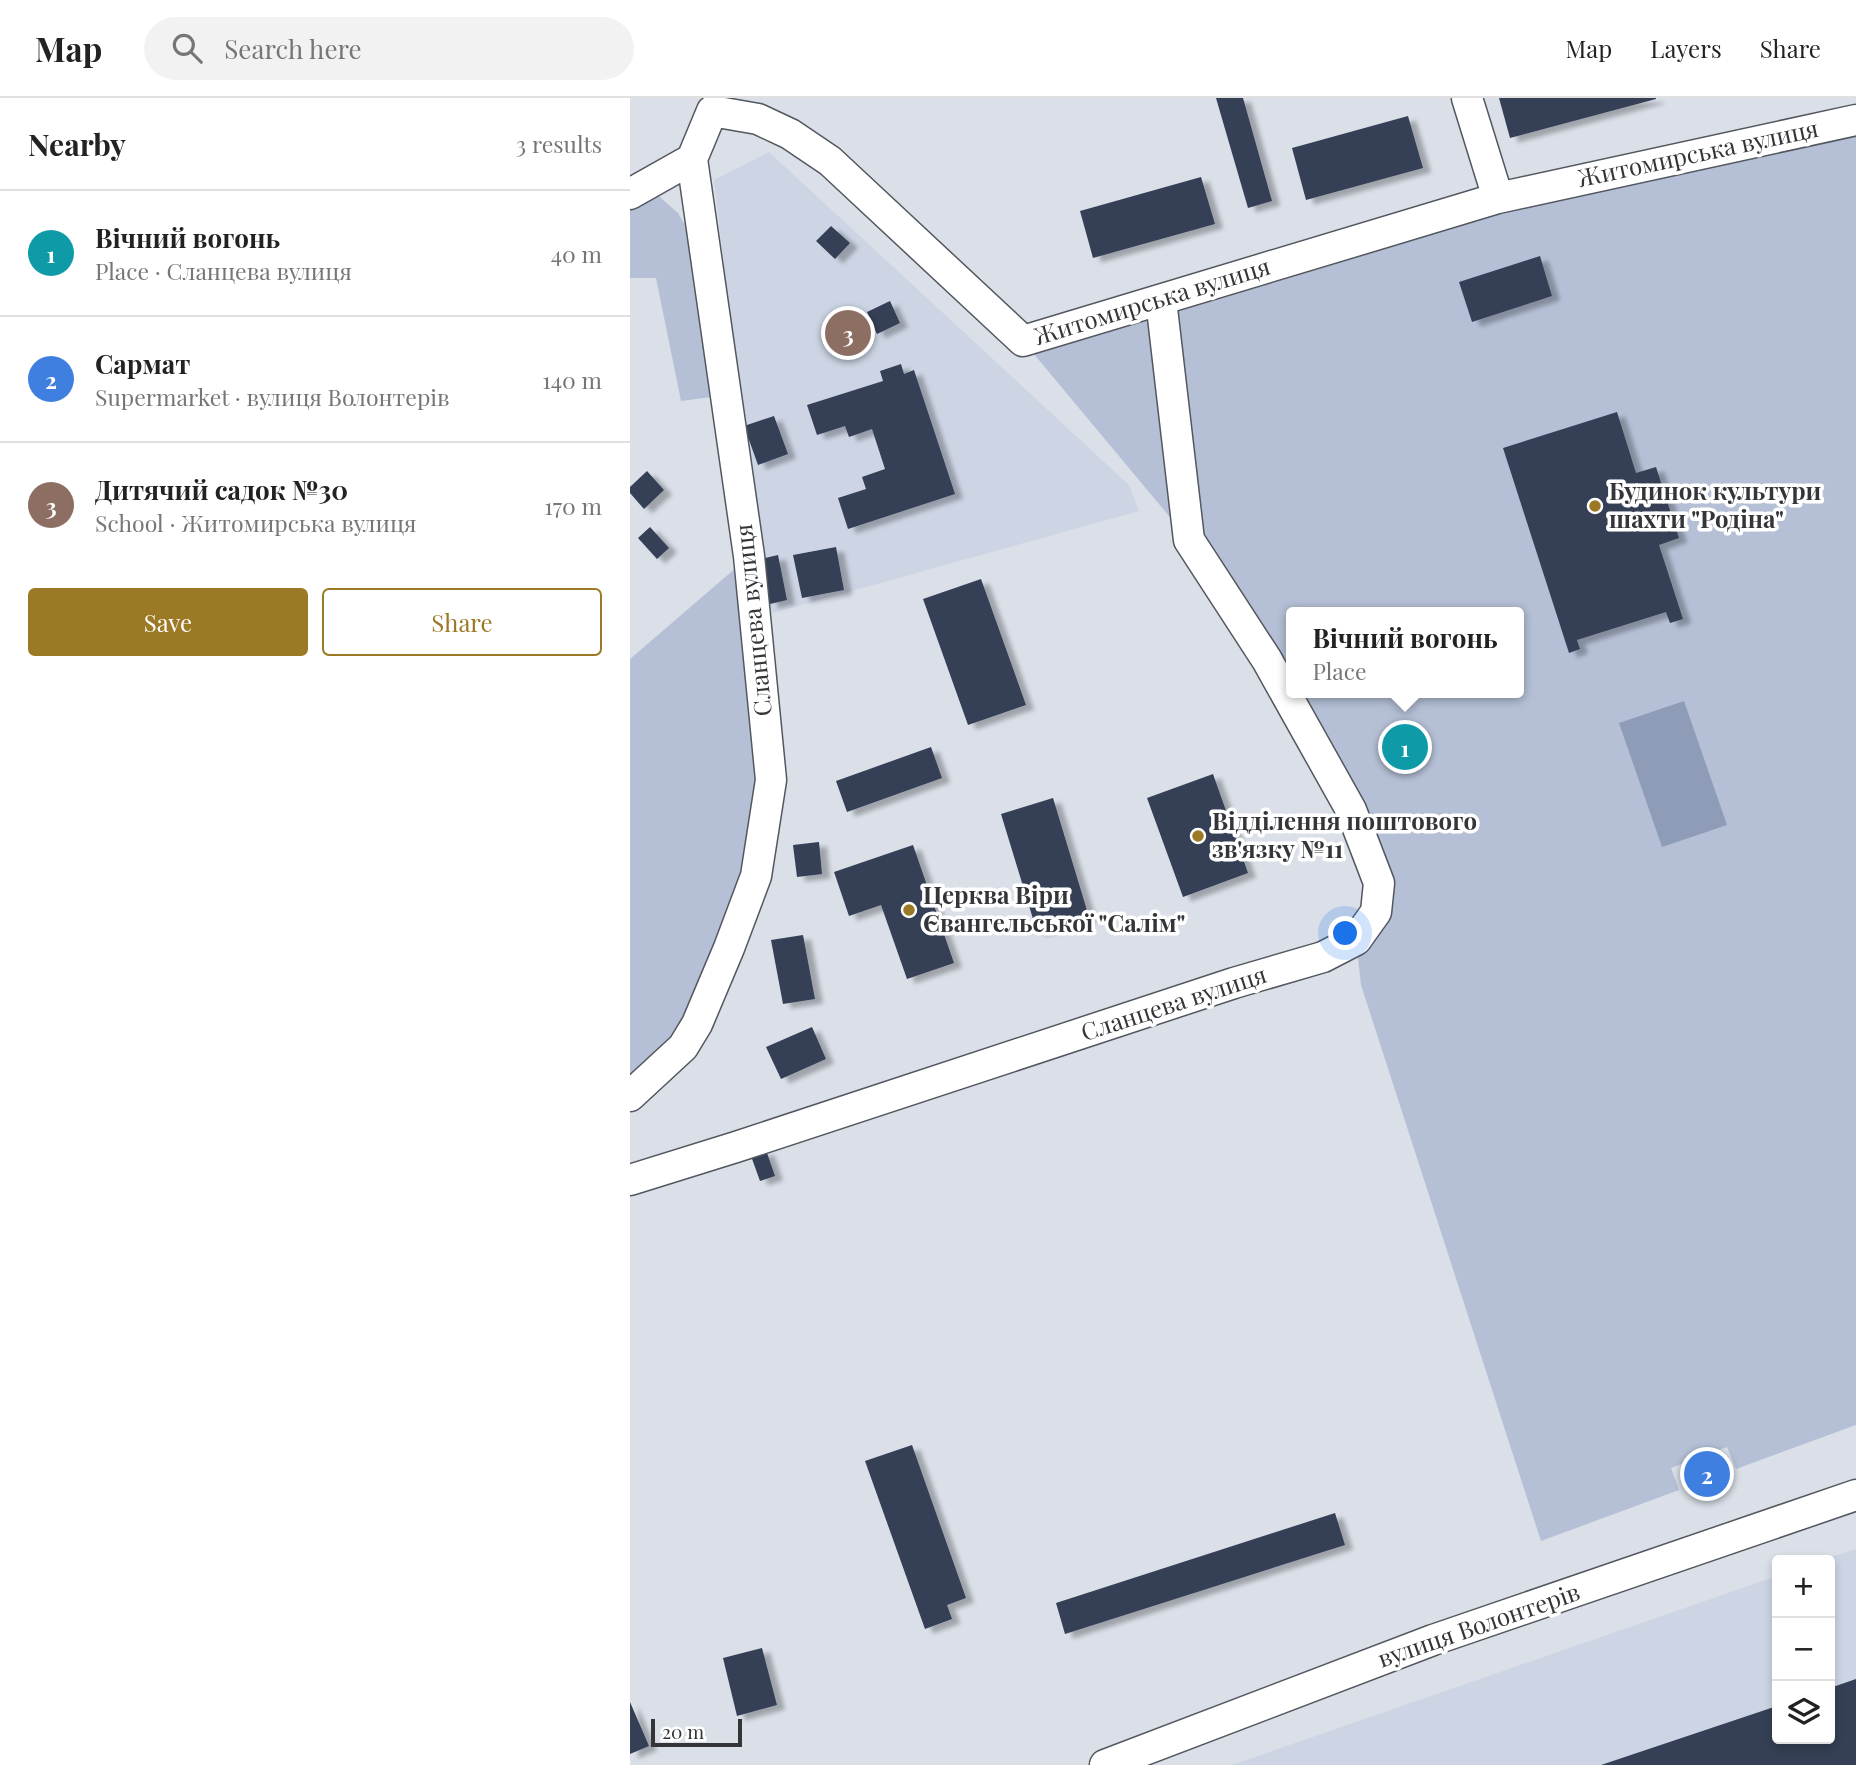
<!DOCTYPE html>
<html lang="en">
<head>
<meta charset="utf-8">
<style>
  :root { --surface:#fff; --page:#f2f2f2; --text:#222; --muted:#767676; --line:#e0e0e0; --accent:#9c7924 }
  body { margin:0; font-family:"Playfair Display",serif; background:var(--page); color:var(--text) }
  .controls { position:absolute; right:21px; bottom:21px; display:grid; overflow:hidden; border-radius:7px; box-shadow:0 4px 10px #0003 }
  .controls button { width:63px; height:63px; display:grid; place-items:center; padding:0; border:0; border-bottom:2px solid var(--line); background:var(--surface); color:var(--text); font:35px sans-serif }
  .scale { position:absolute; left:21px; bottom:18px; width:91px; box-sizing:border-box; padding-left:7px; border:4px solid #333538; border-top:0; font-size:19px; line-height:24px; white-space:nowrap; color:#333538; -webkit-text-stroke:5px #fff; paint-order:stroke }
  .you { position:absolute; left:716px; top:836px; width:24px; height:24px; margin:-18px; border:5px solid #fff; border-radius:50%; background:#1a73e8; box-shadow:0 0 0 10px #1a73e833 }
  .badge { display:grid; place-items:center; width:46px; height:46px; border-radius:50%; background:var(--accent); color:#fff; font-size:23px; font-weight:700 }
  .pin { position:absolute; translate:-50% -50%; border:4px solid #fff; box-shadow:0 2px 7px #0006 }
  .popup { position:absolute; left:656px; top:509px; width:238px; height:91px; box-sizing:border-box; display:grid; place-content:center; border-radius:7px; background:var(--surface); filter:drop-shadow(0 2px 5px #0005); font-size:23px; white-space:nowrap; color:var(--muted) }
  .popup b { font-size:26px; color:var(--text) }
  .popup::after { content:''; position:absolute; left:50%; top:100%; margin-left:-14px; border:14px solid transparent; border-top-color:var(--surface) }
  .list { margin:0; padding:0; list-style:none }
  h2 { display:flex; justify-content:space-between; align-items:center; height:91px; margin:0; padding:0 28px; font-size:30px }
  h2 small { font-size:23px; font-weight:400; color:var(--muted) }
  .list li { display:grid; grid-template-columns:46px 1fr auto; gap:21px; align-items:center; box-sizing:border-box; height:126px; padding:0 28px; border-top:2px solid var(--line) }
  .list b { display:block; font-size:26px; white-space:nowrap }
  .list p { margin:0; font-size:23px; white-space:nowrap; color:var(--muted) }
  .list em { font-size:23px; font-style:normal; color:var(--muted) }
  .actions { display:flex; gap:14px; padding:21px 28px }
  .actions a { flex:1; padding:16px 0; border:2px solid var(--accent); border-radius:7px; text-align:center; font-size:24px; color:var(--accent) }
  .actions .main { background:var(--accent); color:#fff }
  .icon { flex:none; width:38px; height:38px; fill:none; stroke:currentColor; stroke-width:2; stroke-linecap:round; stroke-linejoin:round }
  .map { position:relative; flex:none; width:1226px; height:1667px; overflow:hidden }
  header { display:flex; align-items:center; gap:42px; box-sizing:border-box; height:98px; padding:0 35px; background:var(--surface); border-bottom:2px solid var(--line) }
  header strong { font-size:33px }
  nav { display:flex; gap:38px; margin-inline-start:auto; font-size:24px }
  .search { width:490px; height:63px; background:var(--page); display:flex; align-items:center; gap:18px; box-sizing:border-box; padding:0 24px; border-radius:38px; color:var(--muted); font-size:26px }
  main { display:flex }
  aside { flex:1; background:var(--surface) }
  .map>svg:first-child { display:block }
  .built { fill:#cdd5e5 }
  .green { fill:#b5c0d6; fill-rule:evenodd }
  .water { fill:#8e9cb7 }
  .building { fill:#343f57; filter:url(#shadow) }
  .lines { fill:none; stroke-linecap:round; stroke-linejoin:round }
  .minor-casing { stroke:#53575f; stroke-width:33 }
  .minor { stroke:#fff; stroke-width:30 }
  .poi-dot { fill:#9c7924; stroke:#fff; stroke-width:2.5 }
  .labels { text-anchor:middle; stroke-width:7; stroke-linejoin:round; paint-order:stroke }
  .street-label { font-size:24px; fill:#333538; stroke:#fff }
  .poi-label { font-size:24px; font-weight:bold; fill:#333538; stroke:#fff; text-anchor:start }
</style>
</head>
<body>
<header>
<strong>Map</strong>
<div class="search"><svg class="icon" aria-label="search" viewBox="0 0 24 24"><circle cx="10" cy="10" r="6"/><path d="M15 15l6 6"/></svg>Search here</div>
<nav><a>Map</a><a>Layers</a><a>Share</a></nav>
</header>
<main>
<aside>
<h2>Nearby<small>3 results</small></h2>
<ul class="list">
<li><span class="badge" style="background:#0f9aa8">1</span><div><b>Вічний вогонь</b><p>Place · Сланцева вулиця</p></div><em>40 m</em></li>
<li><span class="badge" style="background:#3f7fe0">2</span><div><b>Сармат</b><p>Supermarket · вулиця Волонтерів</p></div><em>140 m</em></li>
<li><span class="badge" style="background:#8d6e63">3</span><div><b>Дитячий садок №30</b><p>School · Житомирська вулиця</p></div><em>170 m</em></li>
</ul>
<div class="actions"><a class="main">Save</a><a>Share</a></div>
</aside>
<div class="map">
<svg width="1226" height="1667" viewBox="0 0 1226 1667">
  <defs>
    <filter id="shadow"><feDropShadow dx="8" dy="4.5" stdDeviation="2" flood-color="#0004"/></filter>
  </defs>
  <rect width="100%" height="100%" fill="#dadfe8"/>
  <!-- built -->
  <path class="built" d="M139,54l360,333 10,26 -374,104 -51,-435z
    M1226,1451v216h-624l545,-189v163h53v-179h-8z"/>
  <!-- green -->
  <path class="green" d="M1226,22v1305l-120,44 -9,-22 -56,21 8,22 -138,51 -180,-556 -5,-45 23,-57 -190,-343 -166,-199 475,-143zM661,514h228v81h-228z
    M23,93l25,22 20,35 21,148 -38,5 -25,-123h-26v-73z
    M107,469l19,212 -12,96 -55,144 -59,67v-427z"/>
  <!-- water -->
  <path class="water" d="M1054,603l43,124 -65,22 -43,-124z"/>
  <!-- building -->
  <path class="building" d="M586,0h27l29,103 -24,7z
    M869,0h157v1l-146,39z
    M778,18l15,52 -117,32 -14,-52z
    M571,79l14,47 -122,34 -13,-47z
    M201,128l19,17 -15,16 -19,-18z
    M910,158l12,40 -80,26 -13,-40z
    M260,203l10,22 -23,11 -10,-22z
    M271,266l3,10 10,-4 41,124 -107,35 -10,-31 28,-9 -4,-12 23,-8 -13,-40 -23,8 -4,-11 -28,9 -10,-30 76,-24 -3,-10z
    M987,314l19,61 20,-6 23,71 -20,7 24,74 -13,4 -4,-11 -89,28 3,9 -11,4 -66,-205z
    M144,318l14,38 -30,11 -14,-39z
    M17,373l17,19 -20,19 -14,-16v-6z
    M20,429l19,21 -12,11 -19,-21z
    M206,449l8,43 -42,8 -9,-43z
    M148,457l9,45 -17,4 -9,-45z
    M351,481l45,126 -58,20 -45,-126z
    M301,649l11,31 -95,34 -11,-31z
    M583,676l35,99 -65,24 -36,-99z
    M423,700l36,119 -52,15 -36,-118z
    M189,744l3,32 -25,3 -4,-32z
    M283,747l41,118 -47,16 -26,-74 -32,11 -15,-44z
    M173,837l12,64 -32,5 -12,-64z
    M182,929l14,32 -45,20 -15,-32z
    M136,1052l9,26 -15,5 -9,-25z
    M282,1347l54,153 -19,7 5,14 -27,10 -60,-168z
    M705,1415l10,32 -280,89 -9,-31z
    M132,1550l15,57 -40,11 -14,-58z
    M1226,1581v86h-255l176,-59v33h53v-51z
    M0,1604l19,44 -19,8z"/>
  <g class="lines">
    <!-- minor casing -->
    <g class="minor-casing">
      <path id="minor" d="M837,0l31,100 358,-78
        M82,13l46,8 32,15 40,27 193,180 475,-143
        M0,96l62,-35
        M0,998l53,-49 14,-23 32,-76 27,-72 15,-96 -22,-224 -57,-397 20,-48
        M0,1082l106,-33 498,-164 89,-26 33,-17 20,-28 3,-29 -28,-73 -84,-150 -78,-120 -28,-240
        M475,1667l328,-125 423,-145"/>
    </g>
    <!-- minor -->
    <use href="#minor" class="minor"/>
  </g>
  <!-- markers -->
  <g class="poi-dot">
    <circle cx="965" cy="408" r="7"/>
    <circle cx="568" cy="738" r="7"/>
    <circle cx="279" cy="812" r="7"/>
  </g>
  <g class="labels">
    <!-- street labels -->
    <g class="street-label">
      <text transform="translate(1068 56) rotate(-12)" y="8">Житомирська вулиця</text>
      <text transform="translate(522 204) rotate(-17)" y="8">Житомирська вулиця</text>
      <text transform="translate(124 522) rotate(-96)" y="8">Сланцева вулиця</text>
      <text transform="translate(544 906) rotate(-18)" y="8">Сланцева вулиця</text>
      <text transform="translate(849 1528) rotate(-19)" y="8">вулиця Волонтерів</text>
    </g>
    <!-- poi labels -->
    <g class="poi-label">
      <text x="979" y="402">Будинок культури<tspan x="979" dy="28">шахти "Родіна"</tspan></text>
      <text x="582" y="732">Відділення поштового<tspan x="582" dy="28">зв'язку №11</tspan></text>
      <text x="293" y="806">Церква Віри<tspan x="293" dy="28">Євангельської "Салім"</tspan></text>
    </g>
  </g>
</svg>
<div class="controls">
<button>+</button>
<button>−</button>
<button><svg class="icon" aria-label="layers" viewBox="0 0 24 24"><path d="M12 4l9 5-9 5-9-5zM3 14l9 5 9-5"/></svg></button>
</div>
<div class="scale">20 m</div>
<div class="you"></div>
<div class="pin badge" style="left:775px;top:649px;background:#0f9aa8">1</div>
<div class="popup"><b>Вічний вогонь</b>Place</div>
<div class="pin badge" style="left:1077px;top:1376px;background:#3f7fe0">2</div>
<div class="pin badge" style="left:218px;top:235px;background:#8d6e63">3</div>
</div>
</main>
</body>
</html>
